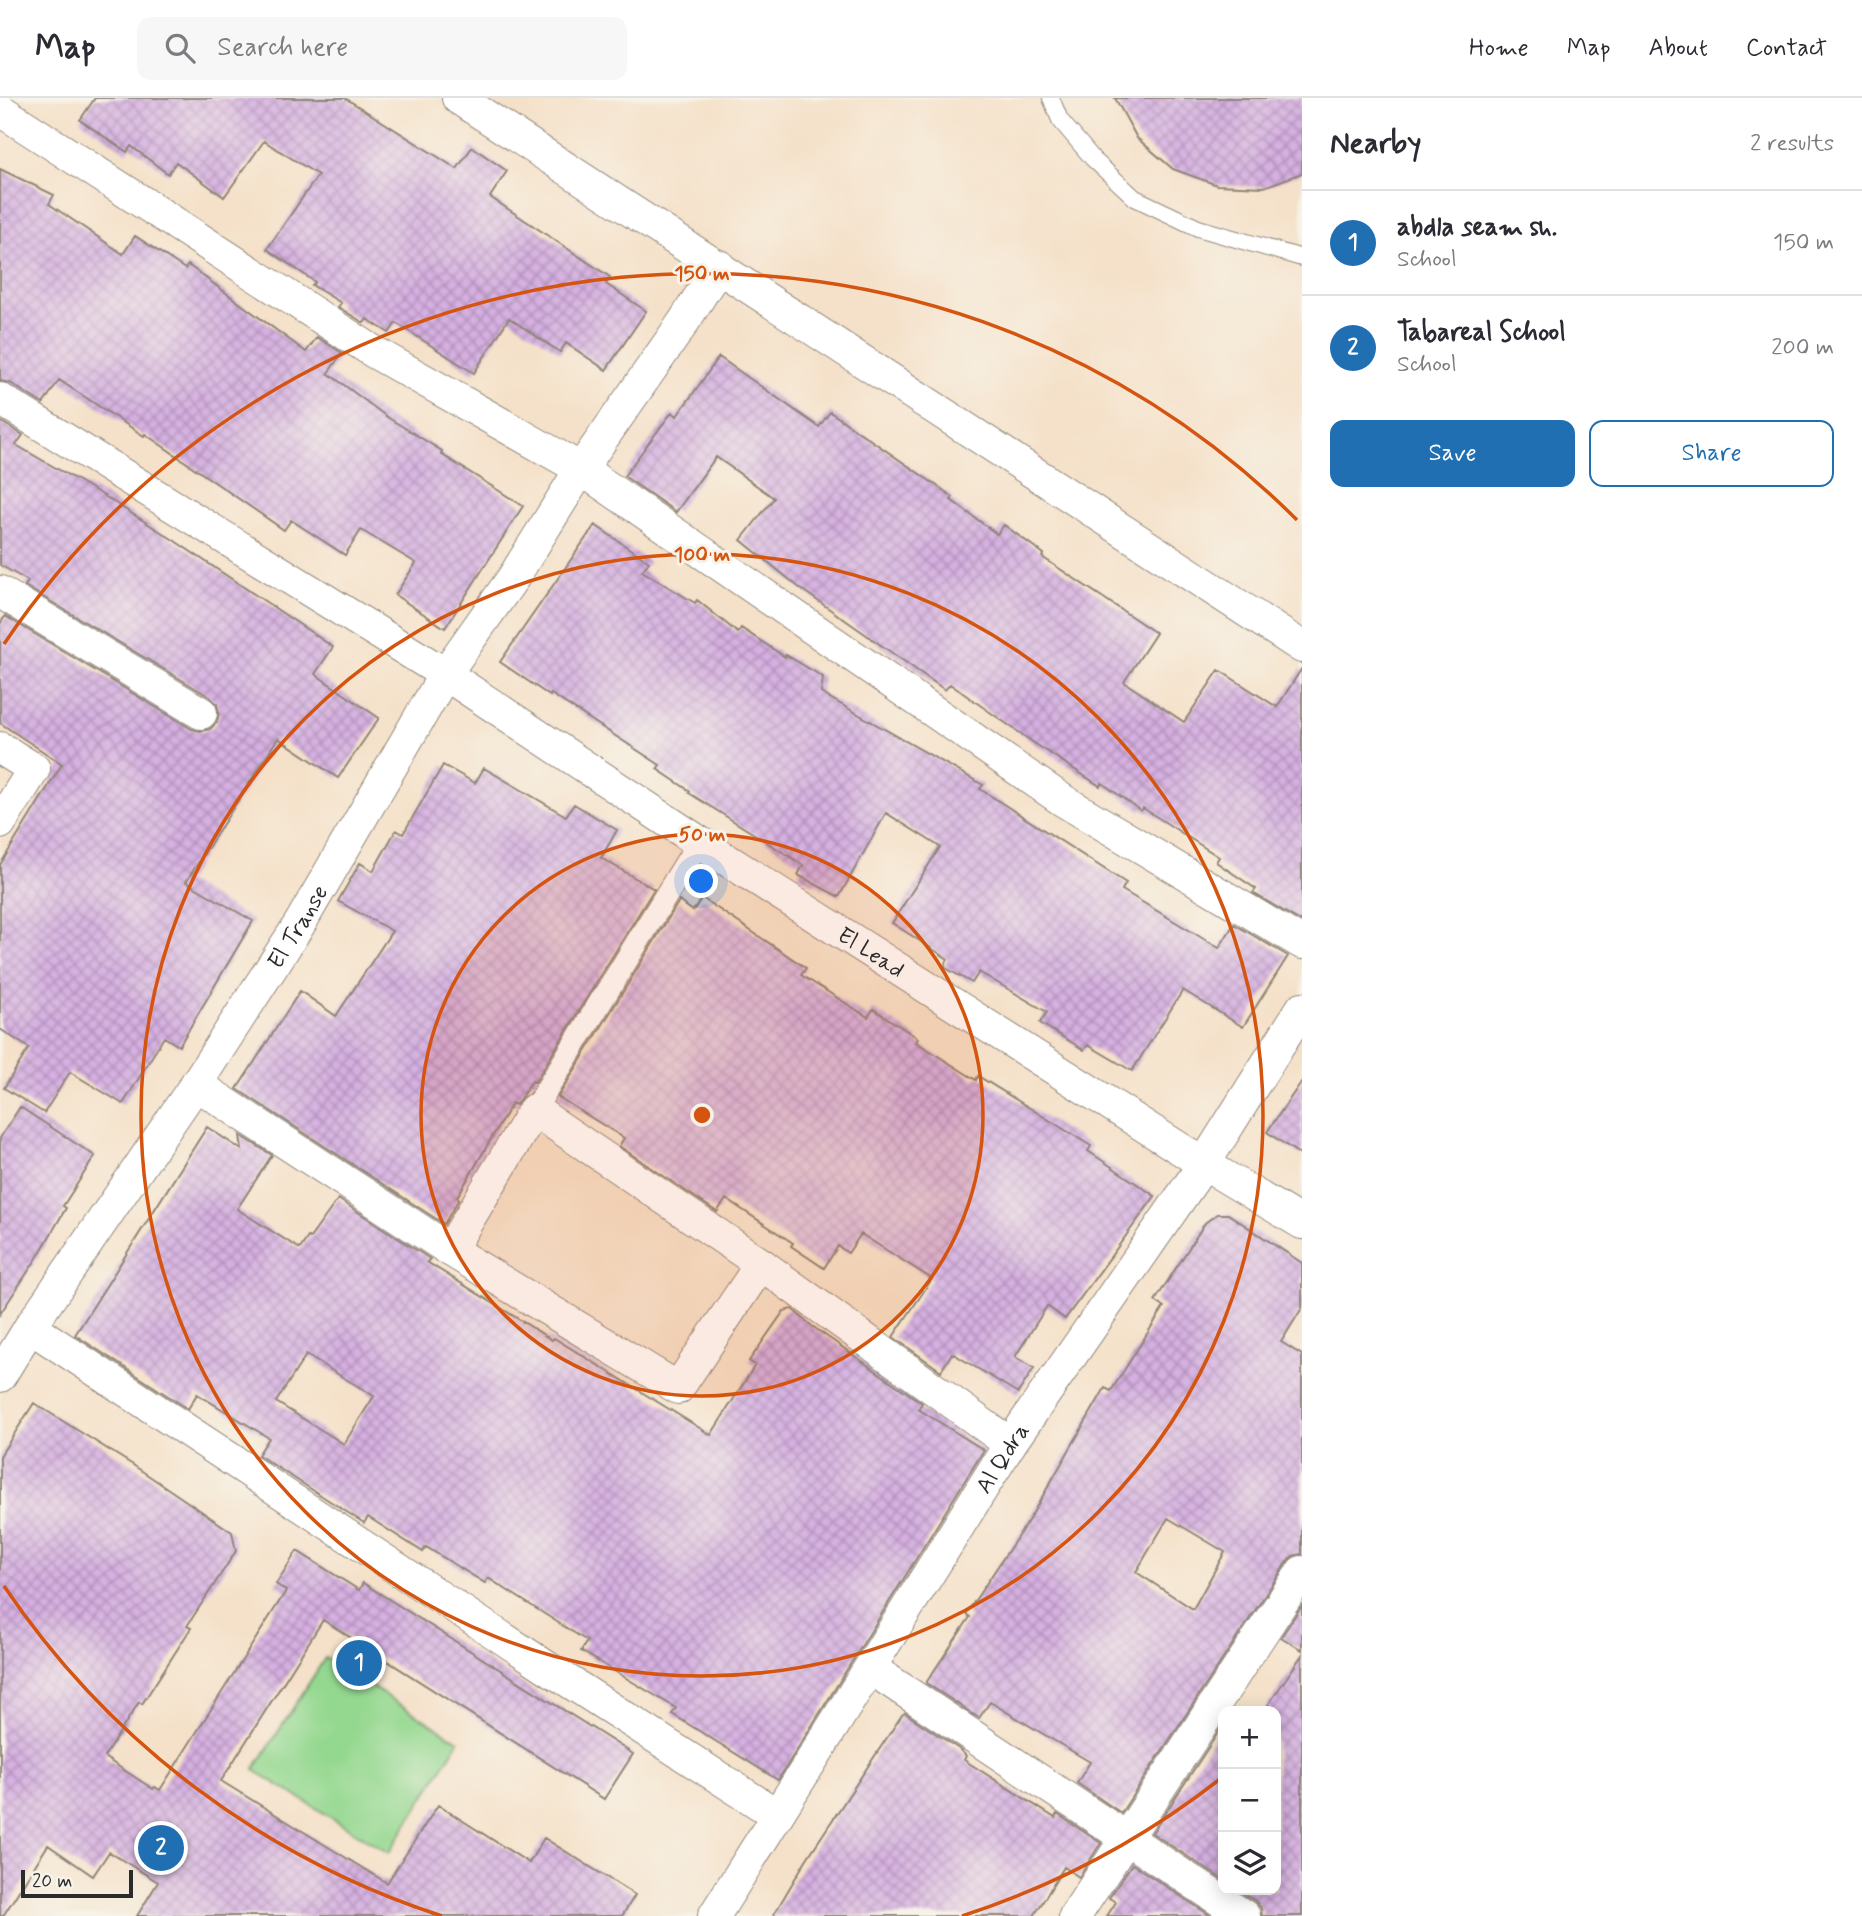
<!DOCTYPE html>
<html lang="en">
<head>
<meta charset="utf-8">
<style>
  :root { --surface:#fff; --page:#f7f7f7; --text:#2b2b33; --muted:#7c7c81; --line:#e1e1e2; --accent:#1f6fb2 }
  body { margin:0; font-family:Mynerve,sans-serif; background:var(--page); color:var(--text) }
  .controls { position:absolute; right:21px; bottom:21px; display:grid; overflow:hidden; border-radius:14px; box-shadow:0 4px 18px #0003 }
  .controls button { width:63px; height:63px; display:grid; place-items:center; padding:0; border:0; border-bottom:2px solid var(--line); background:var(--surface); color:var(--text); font:35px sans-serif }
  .scale { position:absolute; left:21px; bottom:18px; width:112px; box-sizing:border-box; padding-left:7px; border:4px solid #2b2b2b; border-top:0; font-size:19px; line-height:24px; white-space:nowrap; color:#2b2b2b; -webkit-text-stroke:5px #f7f3e8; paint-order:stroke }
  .you { position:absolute; left:702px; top:784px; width:24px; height:24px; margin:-18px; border:5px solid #fff; border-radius:50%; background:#1a73e8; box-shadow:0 0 0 10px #1a73e833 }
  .badge { display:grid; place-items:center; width:46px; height:46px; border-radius:50%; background:var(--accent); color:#fff; font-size:23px; font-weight:700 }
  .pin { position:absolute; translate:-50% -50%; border:4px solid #fff; box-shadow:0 2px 7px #0006 }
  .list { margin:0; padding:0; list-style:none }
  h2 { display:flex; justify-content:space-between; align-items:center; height:91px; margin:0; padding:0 28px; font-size:30px }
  h2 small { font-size:23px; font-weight:400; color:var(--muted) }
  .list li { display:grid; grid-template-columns:46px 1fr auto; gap:21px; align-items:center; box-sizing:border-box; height:105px; padding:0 28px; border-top:2px solid var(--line) }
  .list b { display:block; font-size:26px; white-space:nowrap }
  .list p { margin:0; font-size:23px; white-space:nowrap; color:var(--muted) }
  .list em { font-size:23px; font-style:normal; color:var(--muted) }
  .actions { display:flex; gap:14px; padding:21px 28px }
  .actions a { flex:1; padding:16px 0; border:2px solid var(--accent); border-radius:14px; text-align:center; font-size:24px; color:var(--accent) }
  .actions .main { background:var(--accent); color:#fff }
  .icon { flex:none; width:38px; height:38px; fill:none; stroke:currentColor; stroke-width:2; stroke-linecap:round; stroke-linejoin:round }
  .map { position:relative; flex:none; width:1302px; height:1818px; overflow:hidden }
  header { display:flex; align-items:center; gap:42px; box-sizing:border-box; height:98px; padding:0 35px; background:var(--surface); border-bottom:2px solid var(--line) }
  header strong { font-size:33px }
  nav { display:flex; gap:38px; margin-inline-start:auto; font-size:24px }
  .search { width:490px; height:63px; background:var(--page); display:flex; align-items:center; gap:18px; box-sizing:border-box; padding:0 24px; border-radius:14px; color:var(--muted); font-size:26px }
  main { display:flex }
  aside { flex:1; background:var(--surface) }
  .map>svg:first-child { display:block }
  .garden { fill:#94d890; stroke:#60825e; stroke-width:2 }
  .building { fill:url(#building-cross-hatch); fill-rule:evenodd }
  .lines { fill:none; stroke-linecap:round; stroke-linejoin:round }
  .service-casing { stroke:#90867a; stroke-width:18 }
  .pedestrian-casing { stroke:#90867a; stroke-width:25 }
  .minor-casing { stroke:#90867a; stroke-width:34 }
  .service { stroke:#fff; stroke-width:16 }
  .pedestrian { stroke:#fff; stroke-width:23 }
  .minor { stroke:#fff; stroke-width:32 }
  .ring { fill:none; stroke:#d5540f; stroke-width:3.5 }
  .labels { text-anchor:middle; stroke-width:6; stroke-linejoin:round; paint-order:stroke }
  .street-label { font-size:23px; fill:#2b2b2b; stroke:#f7f3e8 }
  .centre { fill:#d5540f; stroke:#f7f3e8; stroke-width:3.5 }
  .ring-label { font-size:21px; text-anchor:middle; font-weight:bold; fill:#d5540f; stroke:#f7f3e8; stroke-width:6; stroke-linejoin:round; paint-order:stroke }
</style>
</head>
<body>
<header>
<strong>Map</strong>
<div class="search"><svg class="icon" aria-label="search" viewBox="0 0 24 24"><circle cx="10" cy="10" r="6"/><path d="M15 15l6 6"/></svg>Search here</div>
<nav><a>Home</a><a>Map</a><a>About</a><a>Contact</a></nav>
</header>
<main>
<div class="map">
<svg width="1302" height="1818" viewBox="0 0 1302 1818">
  <defs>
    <pattern id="building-cross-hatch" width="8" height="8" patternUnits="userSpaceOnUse" patternTransform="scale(1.75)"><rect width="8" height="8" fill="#d6b0e1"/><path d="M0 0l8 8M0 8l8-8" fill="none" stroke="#ae8fb7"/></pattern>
  </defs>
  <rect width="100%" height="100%" fill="#f7f3e8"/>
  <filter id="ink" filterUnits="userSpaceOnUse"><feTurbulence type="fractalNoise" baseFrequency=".0143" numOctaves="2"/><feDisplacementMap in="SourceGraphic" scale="14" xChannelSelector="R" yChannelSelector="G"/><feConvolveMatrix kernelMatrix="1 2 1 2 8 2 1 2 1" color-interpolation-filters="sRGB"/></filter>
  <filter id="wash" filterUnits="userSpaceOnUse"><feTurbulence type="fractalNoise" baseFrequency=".00686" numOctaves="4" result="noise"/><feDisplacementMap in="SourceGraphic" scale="28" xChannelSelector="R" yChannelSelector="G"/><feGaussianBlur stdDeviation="1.57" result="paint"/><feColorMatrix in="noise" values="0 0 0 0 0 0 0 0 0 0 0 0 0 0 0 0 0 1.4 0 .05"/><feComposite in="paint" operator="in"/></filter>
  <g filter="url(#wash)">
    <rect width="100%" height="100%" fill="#f5e1c9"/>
    <!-- garden -->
    <path class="garden" d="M325,1560l134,83 -70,112 -135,-83z"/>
    <g id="blocks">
      <!-- building -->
      <path class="building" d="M95,0h250l112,71 15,-22 35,24 -17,26 120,80 -4,7 40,27 -40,59 -40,-27 -6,9 -51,-34 -35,55 -78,-50 -7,10 -22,-14 -3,4 -26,-16 3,-4 -29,-18 3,-3 -48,-33 51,-74 -54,-34 -40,56 -48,-35 -8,12 -37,-28 -4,6 -47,-32z
        M1115,0h187v75l-38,14 -47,-2 -44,-16 -36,-31z
        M0,71l54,26 -5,9 74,50 12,-18 50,33 3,-4 118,87 11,-15 25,16 -14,20 59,44 55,34 -1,3 82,52 -78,122 -50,-33 21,-32 -55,-33 -16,25 -54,-35 -7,10 -139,-96 -1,2 -85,-56 -16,24 -33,-21 -10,-2z
        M719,259l100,70 11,-15 123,85 -2,3 46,34 7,-9 40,29 -2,3 114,76 -32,49 60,40 35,-52 58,37 25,-39v254l-49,-29 3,-4 -40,-27 3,-5 -76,-49 -2,3 -39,-28 -2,3 -66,-43 -84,-59 -5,6 -144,-101 -60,-49 33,-42 -58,-41 -40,55 -52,-36 48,-64 5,4z
        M0,323l23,14 -7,10 85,49 71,45 161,108 -18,27 64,44 -41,60 -60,-40 -92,144 67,39 -74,125 -15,-9 -41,67 -53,-32 -26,41 -40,-25 25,-40 -29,-19v-164l62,-101 -62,-41v-99l5,-8 187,113 9,2 9,-2 7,-7 2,-9 -2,-9 -7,-7 -185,-111 3,-5 -28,-16z
        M595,427l54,37 -7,9 53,32 2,-3 41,33 3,-5 44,29 1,-2 37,22 -2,16 162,92 -3,4 146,94 -4,7 97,58 15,-24 54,32 -45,71 -60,-37 -51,81 -44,-26 -4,5 -44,-27 7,-11 -68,-40 -7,11 -28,-16 4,-8 -56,-36 48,-76 -54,-34 -47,84 -41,-22 5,-10 -114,-72 1,-2 -33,-22 3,-4 -109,-71 -1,2 -50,-34z
        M443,667l32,18 9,-15 82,48 8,-12 43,26 -16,28 53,31 -119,193 -3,-1 -16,24 -4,-2 -55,94 2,2 -15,25 -207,-135 63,-98 36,25 56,-85 -54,-30 22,-38 13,8 23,-41 7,4z
        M702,800l104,70 -5,7 67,42 5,-8 45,29 -2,4 60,38 2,-4 113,70 -3,5 67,45 -90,123 -18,-13 -32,51 19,11 -16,25 -66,-40 -11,18 -48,-34 39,-58 -71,-45 -13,19 -10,-7 -14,22 -33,-22 2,-3 -67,-44 -9,13 -98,-66 5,-8 -66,-41 121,-196 14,10z
        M1302,983v75l-35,-24z
        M20,1009l75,49 -32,50 3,2 -29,50 -37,56v-176z
        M207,1029l35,23 -2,-15 32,20 -35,54 63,40 8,-12 2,1 28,-39 92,60 -3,3 125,78 2,-2 157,97 44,-70 -6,-4 35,-50 8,-2 20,17 110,77 -4,6 66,41 -206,330 -106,-66 4,-6 -95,-57 6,-10 -99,-63 -3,5 -59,-36 -3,5 -55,-35 -4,6 -106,-68 11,-17 -72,-44 -9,15 -113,-74zM306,1257l68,41 -30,48 -68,-42z
        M1217,1116h11l74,49v45l-21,34 21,13v199l-9,2 -6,6 -166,251 -44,-30 13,-21 -100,-60 -11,16 -53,-35 44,-66 -4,-3 64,-96 75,-130 6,3 53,-84 -9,-6 50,-78zM1168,1420l57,34 -32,57 -57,-37z
        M34,1305l99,62 99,67 4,19 -49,75 4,2 -49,76 -3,-2 -35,55 49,32 2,-2 5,3 126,-199 -10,-7 21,-33 62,39 4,-7 270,171 -29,45 -281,-179 -102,161 166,102 51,-78 91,58 15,-25 91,57 -13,21h-485l21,-34 -49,-30 -16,24 -45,-31 -45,71h-3v-460z
        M1302,1507v45l-21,-13z
        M1302,1557v261h-40l-1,-8 -6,-7 -17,-11h38v-179h-12z
        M905,1615l54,36 7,7 -2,4 91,58 2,-4 44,29 -22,34 -15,-10 -30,49h-261l33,-56 96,-145z
        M1223,1627v155l-71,-47z
        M1132,1766l79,52h-104l9,-14 -7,-4z"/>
    </g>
  </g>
  <g filter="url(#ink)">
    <use href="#blocks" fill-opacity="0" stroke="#90867a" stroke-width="2"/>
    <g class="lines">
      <!-- service casing -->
      <g class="service-casing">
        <path id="service" d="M1051,0l9,22 33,39 42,39 63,30 104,30"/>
      </g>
      <!-- pedestrian casing -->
      <g class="pedestrian-casing">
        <path id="pedestrian" d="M534,1012l165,-268"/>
      </g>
      <!-- minor casing -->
      <g class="minor-casing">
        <g id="minor">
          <path d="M458,0l844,549"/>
          <path d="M0,12l374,242 207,117 483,332 238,142"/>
          <path id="s1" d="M0,301l445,275 254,168 505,322 98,59"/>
          <path d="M0,494l201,121"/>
          <path d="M0,650l34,21 -34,54"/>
          <path d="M196,986l254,166 228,138 83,-124 249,180"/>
          <path d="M450,1152l84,-140 227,154"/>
          <path d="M30,1229l518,341 229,147"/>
          <path id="s2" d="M0,1278l30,-49 166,-243 103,-159 146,-251 68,-96 68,-109 102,-146 36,-57"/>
          <path d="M870,1570l374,248"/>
          <path id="s3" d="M714,1818l296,-472 194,-280 98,-156"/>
          <path d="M1075,1818l227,-344"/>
        </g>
      </g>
      <!-- service -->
      <use href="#service" class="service"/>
      <!-- pedestrian -->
      <use href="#pedestrian" class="pedestrian"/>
      <!-- minor -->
      <use href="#minor" class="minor"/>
    </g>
  </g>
  <!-- distance rings -->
  <circle cx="702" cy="1017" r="281" fill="#d5540f" fill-opacity=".12"/>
  <g class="ring">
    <circle cx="702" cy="1017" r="281"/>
    <circle cx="702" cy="1017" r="561"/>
    <path d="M1220 1681A842 842 0 0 1 962 1818M442 1818A842 842 0 0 1 4 1488M4 546A842 842 0 0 1 1297 422"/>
  </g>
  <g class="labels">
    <!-- street labels -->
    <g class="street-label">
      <text dy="8" stroke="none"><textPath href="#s2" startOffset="539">El Transe</textPath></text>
      <text dy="8" stroke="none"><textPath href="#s1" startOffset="1032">El Lead</textPath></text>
      <text dy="8" stroke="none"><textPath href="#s3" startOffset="541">Al Qdra</textPath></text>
    </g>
  </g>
  <circle cx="702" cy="1017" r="10" class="centre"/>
  <g class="ring-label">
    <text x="702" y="182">150 m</text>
    <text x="702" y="463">100 m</text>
    <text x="702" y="743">50 m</text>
  </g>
</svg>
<div class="controls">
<button>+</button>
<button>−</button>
<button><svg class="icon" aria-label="layers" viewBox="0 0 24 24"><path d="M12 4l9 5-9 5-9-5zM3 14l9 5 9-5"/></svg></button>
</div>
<div class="scale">20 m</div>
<div class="you"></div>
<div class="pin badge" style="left:359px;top:1565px">1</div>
<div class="pin badge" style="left:161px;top:1750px">2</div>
</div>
<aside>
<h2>Nearby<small>2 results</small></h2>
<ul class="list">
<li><span class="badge">1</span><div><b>abdla seam sh.</b><p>School</p></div><em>150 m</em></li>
<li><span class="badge">2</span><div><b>Tabareal School</b><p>School</p></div><em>200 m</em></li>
</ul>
<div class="actions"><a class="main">Save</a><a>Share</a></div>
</aside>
</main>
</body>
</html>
